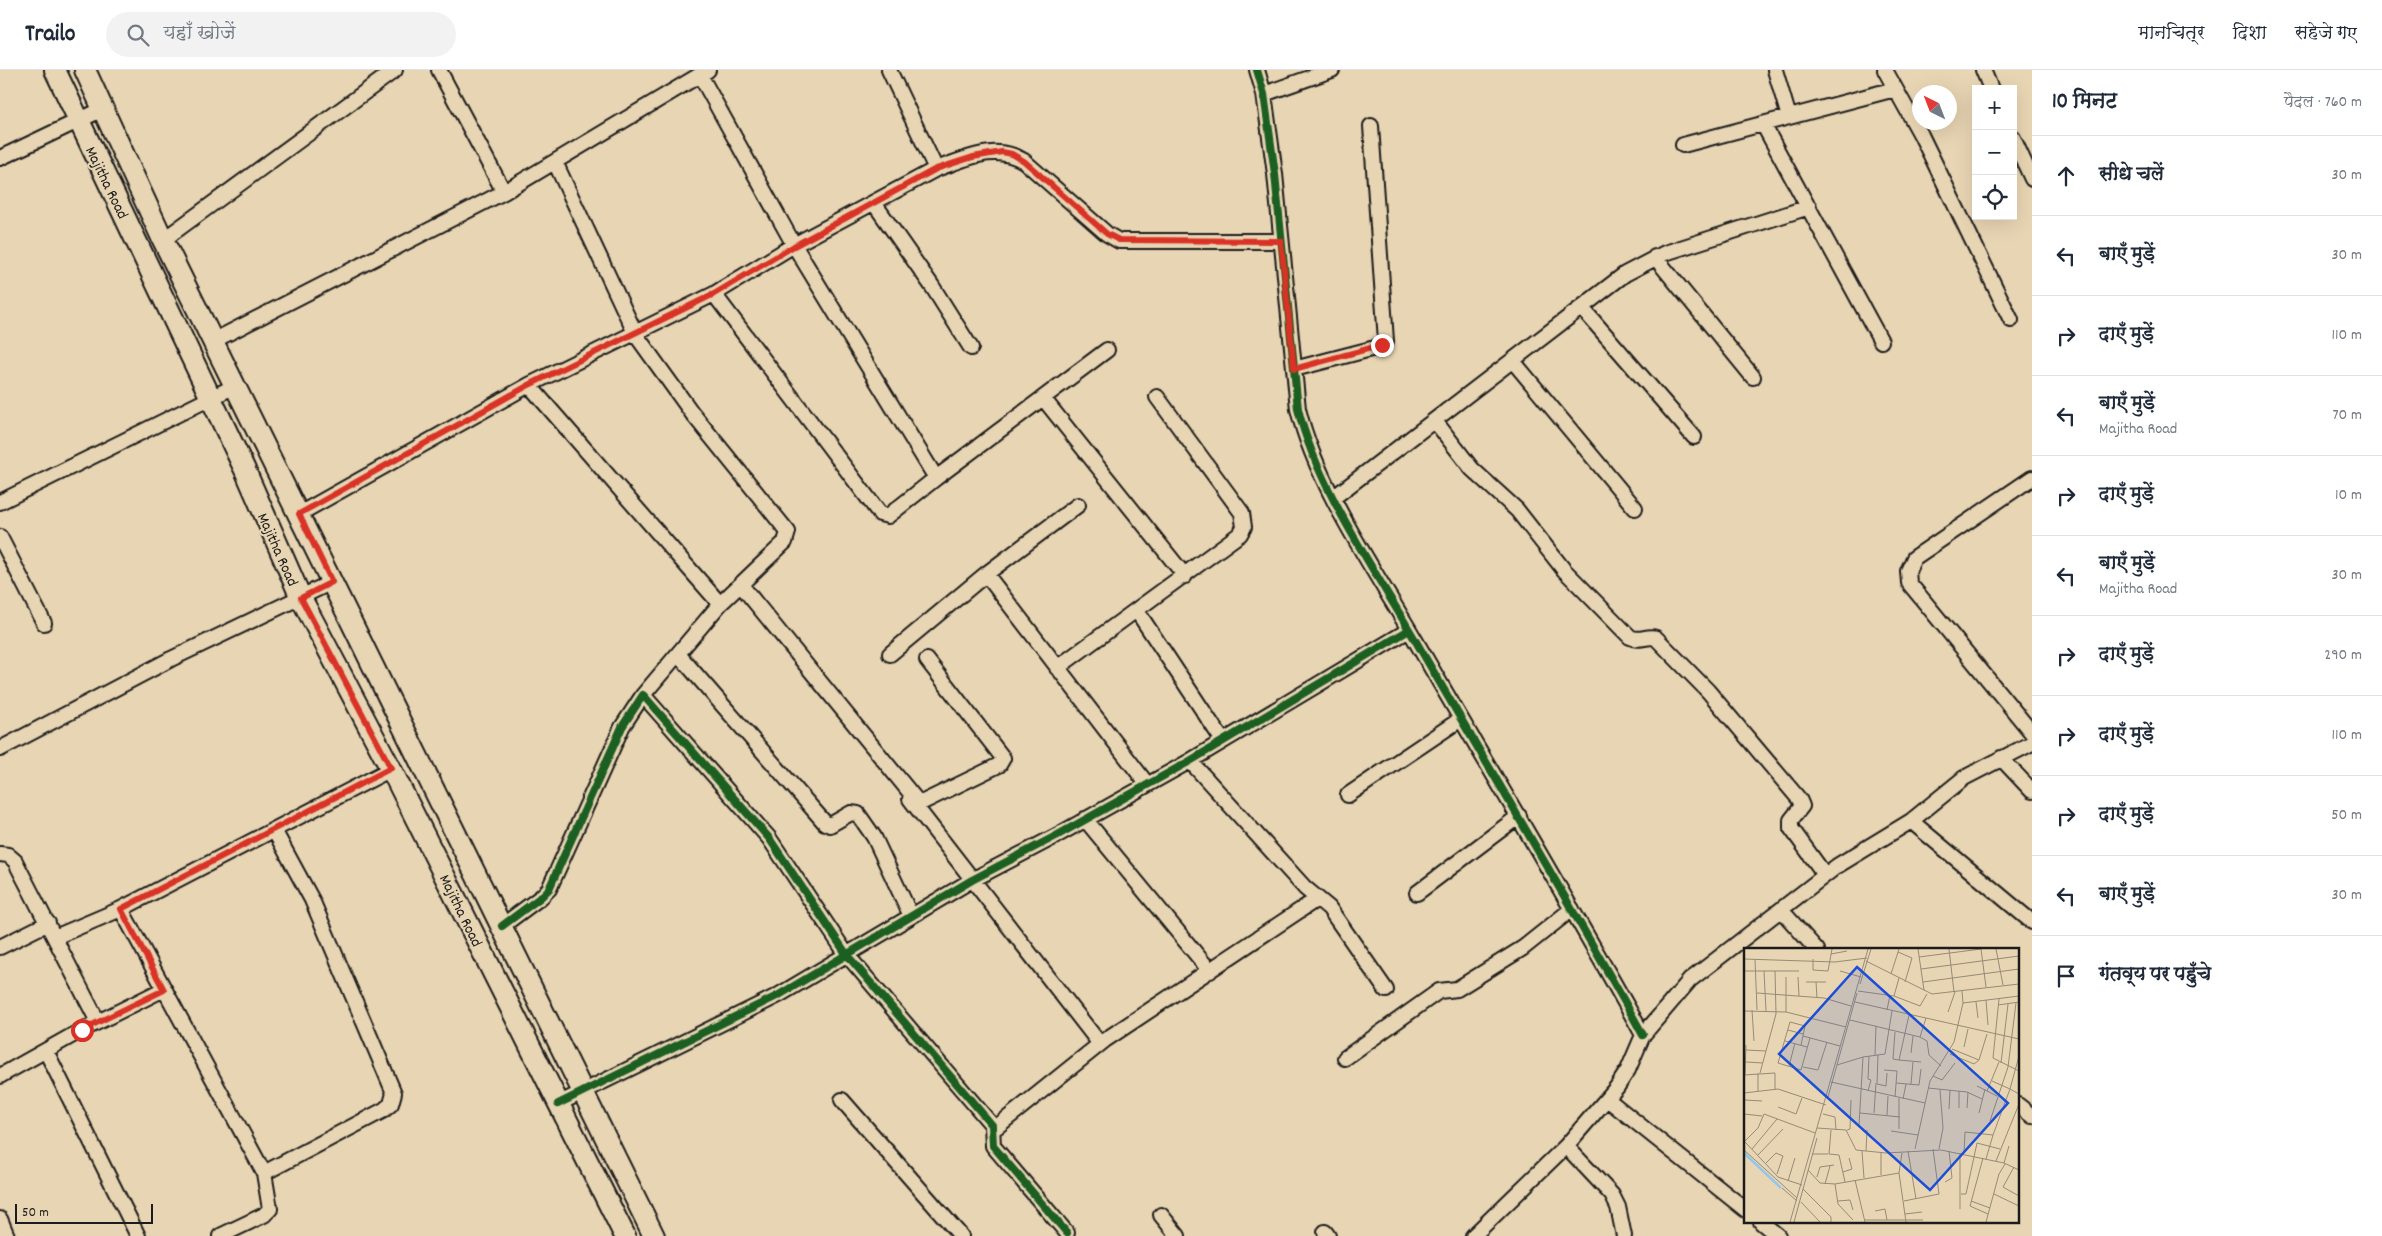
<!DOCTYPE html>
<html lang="hi">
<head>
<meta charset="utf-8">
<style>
  :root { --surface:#fff; --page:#f2f2f3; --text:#1f2937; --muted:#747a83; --line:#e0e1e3 }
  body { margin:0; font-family:Dekko,"Playpen Sans Deva",sans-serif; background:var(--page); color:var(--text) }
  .controls { position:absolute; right:15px; top:15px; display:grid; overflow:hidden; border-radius:0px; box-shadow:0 5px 20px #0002 }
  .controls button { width:45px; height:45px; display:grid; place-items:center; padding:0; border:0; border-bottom:1px solid var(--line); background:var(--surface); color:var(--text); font:25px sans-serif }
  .compass { position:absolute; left:1912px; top:15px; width:45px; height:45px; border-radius:50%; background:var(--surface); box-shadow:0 5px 20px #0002; rotate:318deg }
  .scale { position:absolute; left:15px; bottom:12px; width:138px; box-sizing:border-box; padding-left:5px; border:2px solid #1c1c1c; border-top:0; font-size:14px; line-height:18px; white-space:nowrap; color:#1c1c1c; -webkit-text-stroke:4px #e8d5b3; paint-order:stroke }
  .stop { position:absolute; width:15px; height:15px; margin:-11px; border:4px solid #d93025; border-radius:50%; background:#fff }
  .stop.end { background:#d93025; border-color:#fff; box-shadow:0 1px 5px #0008 }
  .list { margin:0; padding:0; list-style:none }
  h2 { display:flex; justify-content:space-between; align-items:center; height:65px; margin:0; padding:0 20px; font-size:21px }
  h2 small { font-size:16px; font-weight:400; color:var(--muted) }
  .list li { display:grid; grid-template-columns:32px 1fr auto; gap:15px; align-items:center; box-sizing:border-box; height:80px; padding:0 20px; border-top:1px solid var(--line) }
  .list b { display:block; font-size:19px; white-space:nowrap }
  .list p { margin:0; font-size:16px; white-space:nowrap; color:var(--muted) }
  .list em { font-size:16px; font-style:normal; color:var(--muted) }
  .icon { flex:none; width:28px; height:28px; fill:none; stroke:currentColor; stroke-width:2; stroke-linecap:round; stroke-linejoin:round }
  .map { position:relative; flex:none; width:2032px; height:1166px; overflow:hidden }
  header { display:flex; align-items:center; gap:30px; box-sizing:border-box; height:70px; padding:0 25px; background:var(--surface); border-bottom:1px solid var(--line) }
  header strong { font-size:24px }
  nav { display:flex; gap:28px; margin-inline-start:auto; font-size:18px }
  .search { width:350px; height:45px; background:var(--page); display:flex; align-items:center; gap:12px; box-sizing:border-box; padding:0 18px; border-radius:28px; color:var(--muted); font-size:19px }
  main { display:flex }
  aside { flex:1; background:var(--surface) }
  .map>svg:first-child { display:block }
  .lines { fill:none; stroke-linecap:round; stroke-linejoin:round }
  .street-casing { stroke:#1c1c1c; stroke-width:18 }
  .secondary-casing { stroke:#1c1c1c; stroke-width:24 }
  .street { stroke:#e8d5b3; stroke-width:14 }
  .secondary { stroke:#e8d5b3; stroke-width:20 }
  .cycleway-casing { stroke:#e8d5b3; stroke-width:11 }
  .cycleway { stroke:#1b5e20; stroke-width:8 }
  .route { stroke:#d93025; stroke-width:6 }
  .labels { text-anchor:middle; stroke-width:4; stroke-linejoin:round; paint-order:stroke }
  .street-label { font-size:16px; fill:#1c1c1c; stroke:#e8d5b3 }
  .inset-river { fill:none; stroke:#91c7ef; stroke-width:2.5 }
  .inset-road { fill:none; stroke:#968b77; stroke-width:1 }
  .view { fill:#1d4ed8; fill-opacity:0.15; stroke:#1d4ed8; stroke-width:2.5 }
  .inset-edge { fill:none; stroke:#1c1c1c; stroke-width:2.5 }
</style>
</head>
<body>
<header>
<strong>Trailo</strong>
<div class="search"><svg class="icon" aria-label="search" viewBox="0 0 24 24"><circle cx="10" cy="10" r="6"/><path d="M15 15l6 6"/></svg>यहाँ खोजें</div>
<nav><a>मानचित्र</a><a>दिशा</a><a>सहेजे गए</a></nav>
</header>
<main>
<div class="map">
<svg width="2032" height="1166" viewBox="0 0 2032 1166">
  <rect width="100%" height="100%" fill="#e8d5b3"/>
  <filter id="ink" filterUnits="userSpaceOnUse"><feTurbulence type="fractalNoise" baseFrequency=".02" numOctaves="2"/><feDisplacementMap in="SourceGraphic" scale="10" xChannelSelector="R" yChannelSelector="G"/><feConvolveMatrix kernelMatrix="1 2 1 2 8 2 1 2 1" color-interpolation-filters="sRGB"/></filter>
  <g filter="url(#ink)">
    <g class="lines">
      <!-- street casing -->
      <g class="street-casing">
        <path id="street" d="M439,0l65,122
          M1257,0l7,24 11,80 23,235c19,78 76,160 116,229 76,132 155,263 229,397
          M1775,0l14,47
          M1885,0l36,65 90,185
          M1983,0l8,19
          M700,5l94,170 142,233 171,-128
          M1264,24l68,-24
          M1763,54l118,217
          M2013,68l19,41
          M1683,75l212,-56
          M0,88l103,-49
          M555,92l81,173 56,78 96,119 -3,10 -65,62 -77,91
          M936,99c30,-10 59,-26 88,-8l83,73 12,7h162
          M874,133l58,83 39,62
          M163,170l232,-170
          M1655,187l98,120
          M714,224l166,220 8,2 48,-38
          M1582,238l112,129
          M213,271l291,-149 204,-122
          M1513,291l122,147
          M1294,299l81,-21 11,-7 -15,-215
          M529,315l191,219
          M1043,328l142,178
          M1435,351l37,48 45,41 47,60 66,67c9,5 17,-2 26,1l52,53 91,108 3,7 -11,14v8l34,47
          M2032,408l-118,80 -6,13 1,12 123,150
          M1333,428l292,-224 40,-21 144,-46
          M0,432l235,-116
          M299,444l230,-129 185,-91 80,-49 142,-76 -47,-99
          M0,467l44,86
          M986,504l92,-69
          M741,515l176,216 4,2 78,-38 4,-7 -76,-98
          M1137,541l86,130
          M890,584l96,-80 161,210
          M679,585l146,168 5,2 21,-12 7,1 16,23 37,79
          M1057,598l183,-134 4,-7 -2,-14 -85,-116
          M0,679l171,-90 161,-77
          M2001,688l31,33
          M1190,691l115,127 24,20 57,82
          M1348,725l113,-76
          M910,729l190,245
          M1085,749l125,152
          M1911,751l121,101
          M0,784l8,1 7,6 83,161
          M1417,823l102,-77
          M121,839l143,264 6,36 -6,6 -44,21
          M1781,840l36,40
          M502,856l39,-29 8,-8 73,-162 21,-32 126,143 78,117 145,170 1,21 74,87
          M55,867l66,-28 270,-140
          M0,877l48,-24
          M46,981l92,185
          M1345,988l94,-67 18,-2 66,-41 49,-39
          M0,1006l82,-46 82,-41
          M1607,1029l139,111
          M842,1030l119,136
          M558,1034l221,-109 193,-115 84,-44 134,-75 219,-131
          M2018,1035l14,11
          M994,1059l111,-89 212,-141
          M1566,1076l46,49 6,12 6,29
          M264,1103l120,-63 7,-6 3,-11 -82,-193 -38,-70
          M1161,1145l17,21
          M0,1149l7,17
          M1761,1152l17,14
          M1325,1162l3,4
          M1473,1166l93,-90 51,-59 11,-17 15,-35 47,-55 147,-114 74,-45 53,-43 68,-35"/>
      </g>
      <!-- secondary casing -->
      <g class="secondary-casing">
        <path id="secondary" d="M55,0l190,400 56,128 90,171 234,467
          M85,0l78,170 491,996"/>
      </g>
      <!-- street -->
      <use href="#street" class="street"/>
      <!-- secondary -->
      <use href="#secondary" class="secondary"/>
      <!-- cycleway casing -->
      <g class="cycleway-casing">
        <path id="cycleway" d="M1257,0l7,24 11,80 23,235c19,78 76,160 116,229 76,132 155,263 229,397
          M502,856l39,-29 8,-8 73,-162 21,-32 126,143 78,117 145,170 1,21 74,87
          M558,1034l221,-109 193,-115 84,-44 134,-75 219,-131"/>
      </g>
      <!-- cycleway -->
      <use href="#cycleway" class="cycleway"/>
    </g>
  </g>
  <g class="lines" filter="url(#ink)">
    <!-- route -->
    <path class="route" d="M82,960l82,-40 -43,-81 270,-141 -90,-170 31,-16 -33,-68 230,-129 185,-91 80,-48 142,-77 37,-12 29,-5 10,2 12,7 83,73 12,6 162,1 13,128 88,-24"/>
  </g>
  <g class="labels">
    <!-- street labels -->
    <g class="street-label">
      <text transform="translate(108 112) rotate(64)" y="6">Majitha Road</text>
      <text transform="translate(279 479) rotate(66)" y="6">Majitha Road</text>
      <text transform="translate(462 840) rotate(64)" y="6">Majitha Road</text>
    </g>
  </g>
  <!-- overview -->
  <g transform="translate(1744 878)">
    <rect width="275" height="275" fill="#e8d5b3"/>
    <path class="inset-river" d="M0,205l37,35"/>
    <path class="inset-road" d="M174,1l6,41M205,1l5,43M237,1l5,38M252,1l7,36M154,4l14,6 -7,24M87,6l16,-3M175,9l62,-8M0,11l91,3 32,-4M11,11l2,51M69,11v11l15,1 4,-22M122,13l66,33 87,-10M177,21l98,-13M0,23h55M20,23l2,40M96,23l21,6M147,26l8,-25M42,29v35M54,29l1,19M155,30l-5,18 26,10 7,-12M62,34h20M72,34l1,16M179,34l96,-13M116,36l11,-35M114,43l36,5M13,45l67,5 27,8M255,51l-6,59 26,13M242,52l2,25M111,54l164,37M232,54l2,16M219,55l56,-7M254,57l21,-3M8,62l2,31M143,62l3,-15M0,63l42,1 60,15M204,64l7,-20M165,67l-10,45 22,2M106,72l70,17 6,-19M44,82l15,4M151,84l-2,27 6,1M59,88l37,10M176,89l7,4 2,14 12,11M41,93l22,6M57,97l4,-19 -15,-4 -12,41 23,7 9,-32M220,99l4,-18M2,102l20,1M167,105l2,-17M206,106l24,10 5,-4 -27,-11M131,107l1,-29M134,107l-1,29 9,2 1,-13M275,108l-9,33 9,5M119,109l22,-3 7,-43M235,112l8,-26M2,114l17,1M257,115l7,-59M93,117l26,-8 -4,68M45,118l6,-23M59,119l15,3 9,-28M140,122l13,1 -2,26M14,125v18M16,125l16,-59 -1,-43M1,126l1,-29M0,127l31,-2v17M189,128l9,4 13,-17M87,134l94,21M152,135l23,2 2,-16M167,136l2,-22M233,138l20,10M184,140l39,4 15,7M124,143l3,-11 -3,-1 1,-23M243,143l12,-29M0,145l34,-4 48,16M84,149l29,-104M159,151l3,-15M1,152l17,1M34,159l18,7 6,-16M215,160v-17M223,160l1,-16M205,161l1,-19M116,165l40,4M130,165l2,-30M235,165l6,-24M0,166l18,2M79,166l12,3 1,13M143,167l1,-19M246,173l18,-54 8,-64M73,180l29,2 10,20 30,3 55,-3 63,13 15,7M155,181v-31M87,182l-2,24 10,1 6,27M103,182l3,-1 1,-29M147,183l27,4M1,193l13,-13 6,-14 51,19M1,194l33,35 24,8M8,201l25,-30M171,201l15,-68 24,-39 9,-39 -1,-12M195,201l4,-21 -3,-38M0,202l53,48M118,203l2,27M122,203l1,-21M164,203l8,48M137,204v23M158,205l-3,20 7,49M216,205v56M220,205l1,-21 28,3 17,-46 -18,-8M68,206h16M14,207l25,-26M239,210l-13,48 18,8M242,211l7,-24M252,213l23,-57M22,215l10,-10 7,3 -6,18M260,215l5,-17M270,219l-11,20 16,9M64,222l12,13 15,1 64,-11M99,224l9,-3 -3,-11M73,229l3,-10 14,-2M111,232l10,42M44,233l7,-23M201,234l7,-4 -3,-27M81,236l5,-18M91,236l3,20 15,16M38,240l15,13M59,241l28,28v5M217,246h5l11,-51 23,6M250,246l25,12M94,253l12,-1 3,10M160,253l35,-7 -6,-45M227,253l19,7M57,254l19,20M131,263l10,-2 2,11M161,266l17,-2M121,272h58M46,274l78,-273M50,274l23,-84M242,274l13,-48 6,-10"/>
    <path class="view" d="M113,19l151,136 -78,87 -151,-136z"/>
    <rect width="275" height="275" class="inset-edge"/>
  </g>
</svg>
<div class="controls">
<button>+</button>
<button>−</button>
<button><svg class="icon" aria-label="locate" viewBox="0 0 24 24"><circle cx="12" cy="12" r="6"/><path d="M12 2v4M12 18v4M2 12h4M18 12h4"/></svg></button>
</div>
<svg class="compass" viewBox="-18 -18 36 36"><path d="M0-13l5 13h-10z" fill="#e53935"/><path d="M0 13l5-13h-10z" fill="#747a83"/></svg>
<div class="scale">50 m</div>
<div class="stop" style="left:82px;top:960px"></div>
<div class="stop end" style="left:1382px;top:275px"></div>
</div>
<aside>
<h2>10 मिनट<small>पैदल · 760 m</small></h2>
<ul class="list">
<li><svg class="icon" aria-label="ahead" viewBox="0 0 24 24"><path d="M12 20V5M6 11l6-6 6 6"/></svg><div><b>सीधे चलें</b></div><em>30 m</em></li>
<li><svg class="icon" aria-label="left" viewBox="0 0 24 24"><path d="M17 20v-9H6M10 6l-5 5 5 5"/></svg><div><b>बाएँ मुड़ें</b></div><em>30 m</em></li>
<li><svg class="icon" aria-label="right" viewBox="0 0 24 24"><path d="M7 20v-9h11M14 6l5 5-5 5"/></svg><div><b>दाएँ मुड़ें</b></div><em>110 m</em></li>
<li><svg class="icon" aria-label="left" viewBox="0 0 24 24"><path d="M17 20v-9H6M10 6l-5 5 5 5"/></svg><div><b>बाएँ मुड़ें</b><p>Majitha Road</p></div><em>70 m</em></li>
<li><svg class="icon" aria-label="right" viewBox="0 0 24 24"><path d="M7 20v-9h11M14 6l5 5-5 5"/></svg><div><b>दाएँ मुड़ें</b></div><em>10 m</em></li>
<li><svg class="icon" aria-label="left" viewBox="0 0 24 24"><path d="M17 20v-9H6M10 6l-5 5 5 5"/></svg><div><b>बाएँ मुड़ें</b><p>Majitha Road</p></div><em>30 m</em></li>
<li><svg class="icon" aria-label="right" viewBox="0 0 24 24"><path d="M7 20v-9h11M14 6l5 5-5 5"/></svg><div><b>दाएँ मुड़ें</b></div><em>290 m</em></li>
<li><svg class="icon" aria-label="right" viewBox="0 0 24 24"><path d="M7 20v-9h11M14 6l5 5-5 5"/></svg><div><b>दाएँ मुड़ें</b></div><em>110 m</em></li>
<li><svg class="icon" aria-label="right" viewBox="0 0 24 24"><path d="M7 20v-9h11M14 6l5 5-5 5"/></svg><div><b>दाएँ मुड़ें</b></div><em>50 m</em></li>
<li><svg class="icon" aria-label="left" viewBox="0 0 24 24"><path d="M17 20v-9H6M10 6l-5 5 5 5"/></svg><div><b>बाएँ मुड़ें</b></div><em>30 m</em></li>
<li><svg class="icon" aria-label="arrive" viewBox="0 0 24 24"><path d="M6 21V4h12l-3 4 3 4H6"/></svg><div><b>गंतव्य पर पहुँचे</b></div></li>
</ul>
</aside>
</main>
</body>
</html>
